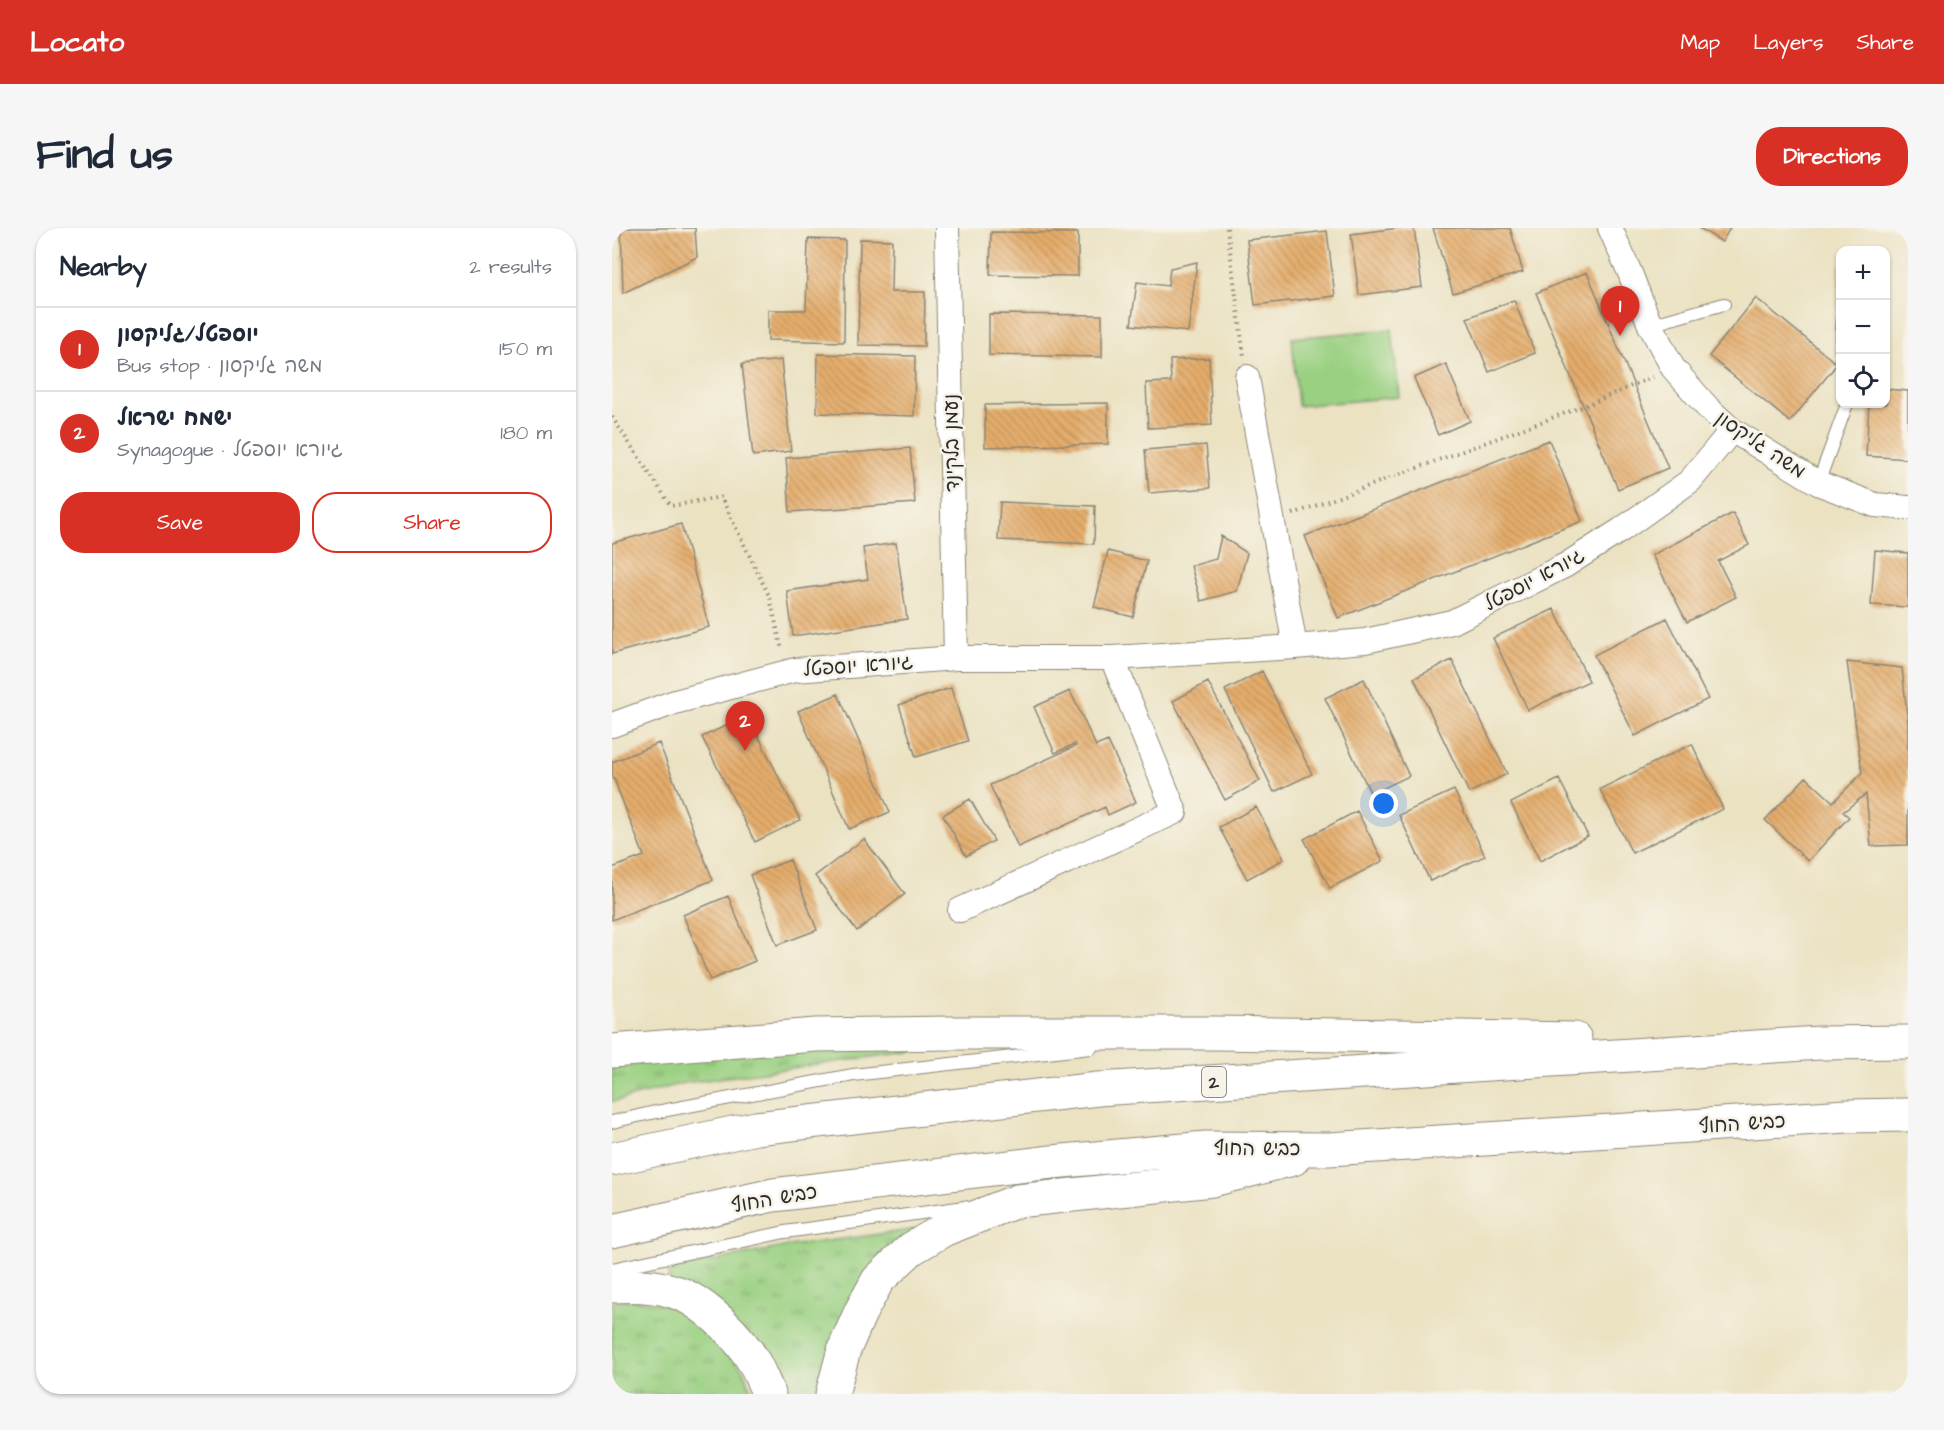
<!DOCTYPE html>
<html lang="en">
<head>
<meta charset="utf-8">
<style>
  :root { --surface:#fff; --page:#f6f6f7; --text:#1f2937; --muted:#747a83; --line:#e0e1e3; --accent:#d93025 }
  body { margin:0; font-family:"Architects Daughter","Playpen Sans Hebrew",sans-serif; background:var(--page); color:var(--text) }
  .controls { position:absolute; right:18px; top:18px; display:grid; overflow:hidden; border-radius:12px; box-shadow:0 2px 4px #0004 }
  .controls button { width:54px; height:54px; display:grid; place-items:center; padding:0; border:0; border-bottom:2px solid var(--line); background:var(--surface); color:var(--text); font:30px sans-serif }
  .you { position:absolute; left:772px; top:576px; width:21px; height:21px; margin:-15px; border:4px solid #fff; border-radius:50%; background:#1a73e8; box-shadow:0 0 0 9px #1a73e833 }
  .badge { display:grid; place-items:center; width:39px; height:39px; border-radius:50%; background:var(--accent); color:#fff; font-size:20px; font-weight:700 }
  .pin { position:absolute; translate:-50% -50px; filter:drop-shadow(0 2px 3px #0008) }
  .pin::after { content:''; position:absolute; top:32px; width:21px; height:18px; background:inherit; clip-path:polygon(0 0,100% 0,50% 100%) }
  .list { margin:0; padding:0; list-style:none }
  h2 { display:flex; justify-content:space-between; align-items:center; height:78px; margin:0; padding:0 24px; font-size:26px }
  h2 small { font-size:20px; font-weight:400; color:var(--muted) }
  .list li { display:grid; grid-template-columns:39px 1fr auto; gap:18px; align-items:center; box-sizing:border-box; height:84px; padding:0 24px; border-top:2px solid var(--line) }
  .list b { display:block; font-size:22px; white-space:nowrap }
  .list p { margin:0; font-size:20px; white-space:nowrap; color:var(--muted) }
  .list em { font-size:20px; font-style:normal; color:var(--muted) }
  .actions { display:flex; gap:12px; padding:18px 24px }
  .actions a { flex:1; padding:14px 0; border:2px solid var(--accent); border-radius:24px; text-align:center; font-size:21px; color:var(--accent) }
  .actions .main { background:var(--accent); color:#fff }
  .icon { flex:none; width:33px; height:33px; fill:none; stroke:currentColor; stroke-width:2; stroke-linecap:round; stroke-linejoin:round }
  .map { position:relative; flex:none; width:1296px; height:1166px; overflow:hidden; border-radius:24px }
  header { display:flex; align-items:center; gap:36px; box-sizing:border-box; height:84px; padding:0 30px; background:var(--accent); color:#fff }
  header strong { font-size:28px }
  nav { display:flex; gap:33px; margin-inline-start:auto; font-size:21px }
  .intro { display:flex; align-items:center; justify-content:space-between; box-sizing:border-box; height:144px; padding:0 36px }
  h1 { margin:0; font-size:42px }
  .button { padding:15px 27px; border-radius:24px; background:var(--accent); color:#fff; font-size:21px; font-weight:700 }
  main { display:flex; gap:36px; padding:0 36px }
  aside { flex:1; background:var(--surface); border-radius:24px; box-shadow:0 2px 4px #0004 }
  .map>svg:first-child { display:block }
  .grass { fill:url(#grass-tufts); stroke:#627e56; stroke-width:1.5 }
  .garden { fill:#9ad081; stroke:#627e56; stroke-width:1.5 }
  .building { fill:url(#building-back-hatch) }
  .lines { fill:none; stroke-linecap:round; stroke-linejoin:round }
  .lane-casing { stroke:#8b8676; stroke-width:14 }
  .street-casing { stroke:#8b8676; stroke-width:26 }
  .highway-casing { stroke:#8b8676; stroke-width:35 }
  .path { stroke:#8b8676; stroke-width:4; stroke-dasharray:1.5 4.5; stroke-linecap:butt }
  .lane { stroke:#fff; stroke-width:12 }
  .street { stroke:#fff; stroke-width:24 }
  .highway { stroke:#fff; stroke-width:33 }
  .labels { text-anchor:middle; stroke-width:5; stroke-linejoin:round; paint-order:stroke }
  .shield { fill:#f7f3e8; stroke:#686764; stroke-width:1.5 }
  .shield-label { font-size:18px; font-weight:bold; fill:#2b2b2b }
  .street-label { font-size:20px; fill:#2b2b2b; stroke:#f7f3e8 }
</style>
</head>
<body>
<header>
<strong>Locato</strong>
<nav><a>Map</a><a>Layers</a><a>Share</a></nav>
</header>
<div class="intro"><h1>Find us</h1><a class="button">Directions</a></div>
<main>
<aside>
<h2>Nearby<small>2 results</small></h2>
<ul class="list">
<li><span class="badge">1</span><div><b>יוספטל/גליקסון</b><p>Bus stop · משה גליקסון</p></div><em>150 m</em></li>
<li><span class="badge">2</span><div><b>ישמח ישראל</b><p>Synagogue · גיורא יוספטל</p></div><em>180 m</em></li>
</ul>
<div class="actions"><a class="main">Save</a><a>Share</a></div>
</aside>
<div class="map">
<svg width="1296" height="1166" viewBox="0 0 1296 1166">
  <defs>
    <pattern id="grass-tufts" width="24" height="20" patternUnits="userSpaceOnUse" patternTransform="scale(1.5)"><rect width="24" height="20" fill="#9ad081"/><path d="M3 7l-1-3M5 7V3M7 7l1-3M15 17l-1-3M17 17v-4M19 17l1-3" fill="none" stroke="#7ea96a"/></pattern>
    <pattern id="building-back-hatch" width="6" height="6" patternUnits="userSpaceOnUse" patternTransform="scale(1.5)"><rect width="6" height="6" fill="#e5ad6c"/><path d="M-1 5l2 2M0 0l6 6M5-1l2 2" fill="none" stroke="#ba8d59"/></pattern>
  </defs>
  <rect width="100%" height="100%" fill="#f7f3e8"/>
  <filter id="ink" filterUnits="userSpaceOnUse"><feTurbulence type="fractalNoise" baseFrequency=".0167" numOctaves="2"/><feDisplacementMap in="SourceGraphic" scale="12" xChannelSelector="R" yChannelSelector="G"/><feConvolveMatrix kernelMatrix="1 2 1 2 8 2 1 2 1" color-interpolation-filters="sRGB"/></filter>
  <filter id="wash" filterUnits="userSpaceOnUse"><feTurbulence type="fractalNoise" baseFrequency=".008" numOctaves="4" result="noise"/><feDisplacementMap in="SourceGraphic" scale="24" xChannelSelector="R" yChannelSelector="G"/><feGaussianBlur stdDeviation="1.35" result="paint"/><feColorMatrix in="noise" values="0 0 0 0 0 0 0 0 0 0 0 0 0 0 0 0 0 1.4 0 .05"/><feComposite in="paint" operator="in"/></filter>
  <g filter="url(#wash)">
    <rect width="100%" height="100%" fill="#ebe2c2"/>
    <!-- grass -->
    <path class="grass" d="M339,818l-267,37 -72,19v-38l204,-15z
      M315,1000l-102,166h-50l-104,-111 -4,-13 122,-24z
      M20,1071l35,6 31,15 45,50 10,24h-141v-92z"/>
    <!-- garden -->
    <path class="garden" d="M780,101l7,68 -101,9 -6,-68z"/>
    <g id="blocks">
      <!-- building -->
      <path class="building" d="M9,0h74l2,29 -74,36z
        M787,0h15l8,59 -63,8 -8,-61z
        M821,0h77l13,44 -70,21z
        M1087,0h31l-8,14z
        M715,3l8,65 -80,9 -8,-65z
        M379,4l87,1v43l-88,-1z
        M196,11l37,1 -1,102 -76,-2v-30h38z
        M248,11l32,1 -1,52h34l-1,54 -66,-1z
        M585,34l-9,70 -57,-7 6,-43 31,4 2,-18z
        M1227,36h1v89h-5z
        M975,44l81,196 -50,21 -82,-196z
        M1144,70l81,66 -47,58 -81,-66z
        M902,72l21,53 -46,19 -22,-54z
        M377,86l113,1v42l-113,-2z
        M206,126l97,2 -1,60 -97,-3z
        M597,130l3,67 -64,3 -2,-45 25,-1 -1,-22z
        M169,132l10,91 -38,5 -11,-92z
        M834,136l24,57 -32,14 -24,-57z
        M1274,161l22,2v68l-42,-3 3,-52h17z
        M496,175v41l-123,3v-42z
        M937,212l33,81 -244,97 -33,-82z
        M594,217l4,43 -61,5 -4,-43z
        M298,220l5,55 -125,9 -4,-54z
        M388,274l95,4 -1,38 -96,-4z
        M1121,285l16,32 -31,16 18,36 -49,25 -35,-67z
        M69,296l28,103 -97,27v-111z
        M609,308l26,17 -10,38 -36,10 -10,-35 25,-7z
        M284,315l11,76 -114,17 -6,-45 81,-12 -5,-31z
        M1263,322l33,3v54l-37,-2z
        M496,323l39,10 -14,56 -39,-10z
        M942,381l35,72 -61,29 -35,-72z
        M1055,390l41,81 -73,37 -41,-81z
        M840,432l55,114 -38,19 -55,-115z
        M1235,434l55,6 6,56v121l-37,1 -5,-52 -23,18 6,5 -41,44 -43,-41 41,-43 27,25 29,-29z
        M650,443l50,103 -38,18 -49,-102z
        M752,451l45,97 -38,18 -46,-96z
        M596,454l52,99 -35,19 -52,-99z
        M339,460l17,53 -52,16 -17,-52z
        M458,463l26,55 12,-5 28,61 -28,13 -3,-8 -87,40 -28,-62 86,-39 -1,-2 -20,9 -21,-46z
        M226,466l52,118 -41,17 -51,-118z
        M136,487l52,105 -45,22 -53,-105z
        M47,515l54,137 -101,40v-52l32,-12 -32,-82v-12z
        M1080,516l31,65 -91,44 -32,-64z
        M947,551l29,57 -48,25 -29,-58z
        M842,562l31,66 -55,25 -31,-66z
        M358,571l24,42 -28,15 -23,-41z
        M644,579l28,52 -37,20 -28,-52z
        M745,583l26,50 -53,27 -26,-49z
        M252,611l41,55 -48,37 -42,-55z
        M178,632l27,70 -40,15 -27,-70z
        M116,668l27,65 -45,19 -27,-65z"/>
    </g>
  </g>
  <g filter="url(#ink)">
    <use href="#blocks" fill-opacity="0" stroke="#8b8676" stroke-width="1.5"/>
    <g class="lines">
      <!-- lane casing -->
      <g class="lane-casing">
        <path id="lane" d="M1038,97l74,-21
          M1206,255l29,-79
          M0,894l39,-9 202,-38 238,-27
          M0,1041l173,-37 180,-25"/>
      </g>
      <!-- street casing -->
      <g class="street-casing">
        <path id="street" d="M335,0l9,430
          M998,0l20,45 20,52 23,43 35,40 24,22 86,53 57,22 33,3
          M635,149l48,270
          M0,497l63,-23 120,-32 161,-12h156l183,-11 70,-6 87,-19 114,-57 55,-35 69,-49 42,-51
          M348,682l215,-98 -63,-154"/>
      </g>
      <!-- highway casing -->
      <g class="highway-casing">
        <path id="highway" d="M0,823l204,-16 135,-2h264l360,6
          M0,931l144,-31 342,-39 722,-46 88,-1
          M0,1003l161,-36 279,-33 154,-14 123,1 518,-33 61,-1
          M0,1058c19,-1 42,-1 60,5 30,8 69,47 83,73 5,10 9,20 14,30
          M220,1166l12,-44 16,-37 18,-33 33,-31 32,-19 74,-29 195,-21 81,-21"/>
      </g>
      <!-- path -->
      <path class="path" d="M615,0l17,128
        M0,189l59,89 50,-9 49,101 12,52
        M681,286l291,-108 69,-29"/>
      <!-- lane -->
      <use href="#lane" class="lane"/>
      <!-- street -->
      <use href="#street" class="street"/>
      <!-- highway -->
      <use href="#highway" class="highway"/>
    </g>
  </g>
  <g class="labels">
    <!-- shield labels -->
    <rect class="shield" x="590" y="839" width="24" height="30" rx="4.5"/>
    <g class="shield-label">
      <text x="602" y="860">2</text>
    </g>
    <!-- street labels -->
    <g class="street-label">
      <text transform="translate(339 215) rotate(-91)" y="7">נעמן בלקינד</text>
      <text transform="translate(1149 216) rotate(34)" y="7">משה גליקסון</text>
      <text transform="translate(922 351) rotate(-28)" y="7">גיורא יוספטל</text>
      <text transform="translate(246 437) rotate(-4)" y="7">גיורא יוספטל</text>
      <text transform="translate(1130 895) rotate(-4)" y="7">כביש החוף</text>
      <text x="645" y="927">כביש החוף</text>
      <text transform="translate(162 970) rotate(-10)" y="7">כביש החוף</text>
    </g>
  </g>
</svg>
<div class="controls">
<button>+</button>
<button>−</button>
<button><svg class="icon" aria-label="locate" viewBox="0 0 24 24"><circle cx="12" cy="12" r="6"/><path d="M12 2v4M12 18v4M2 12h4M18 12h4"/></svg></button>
</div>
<div class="you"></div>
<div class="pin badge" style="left:1008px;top:108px">1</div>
<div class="pin badge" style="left:133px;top:523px">2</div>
</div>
</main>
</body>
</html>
